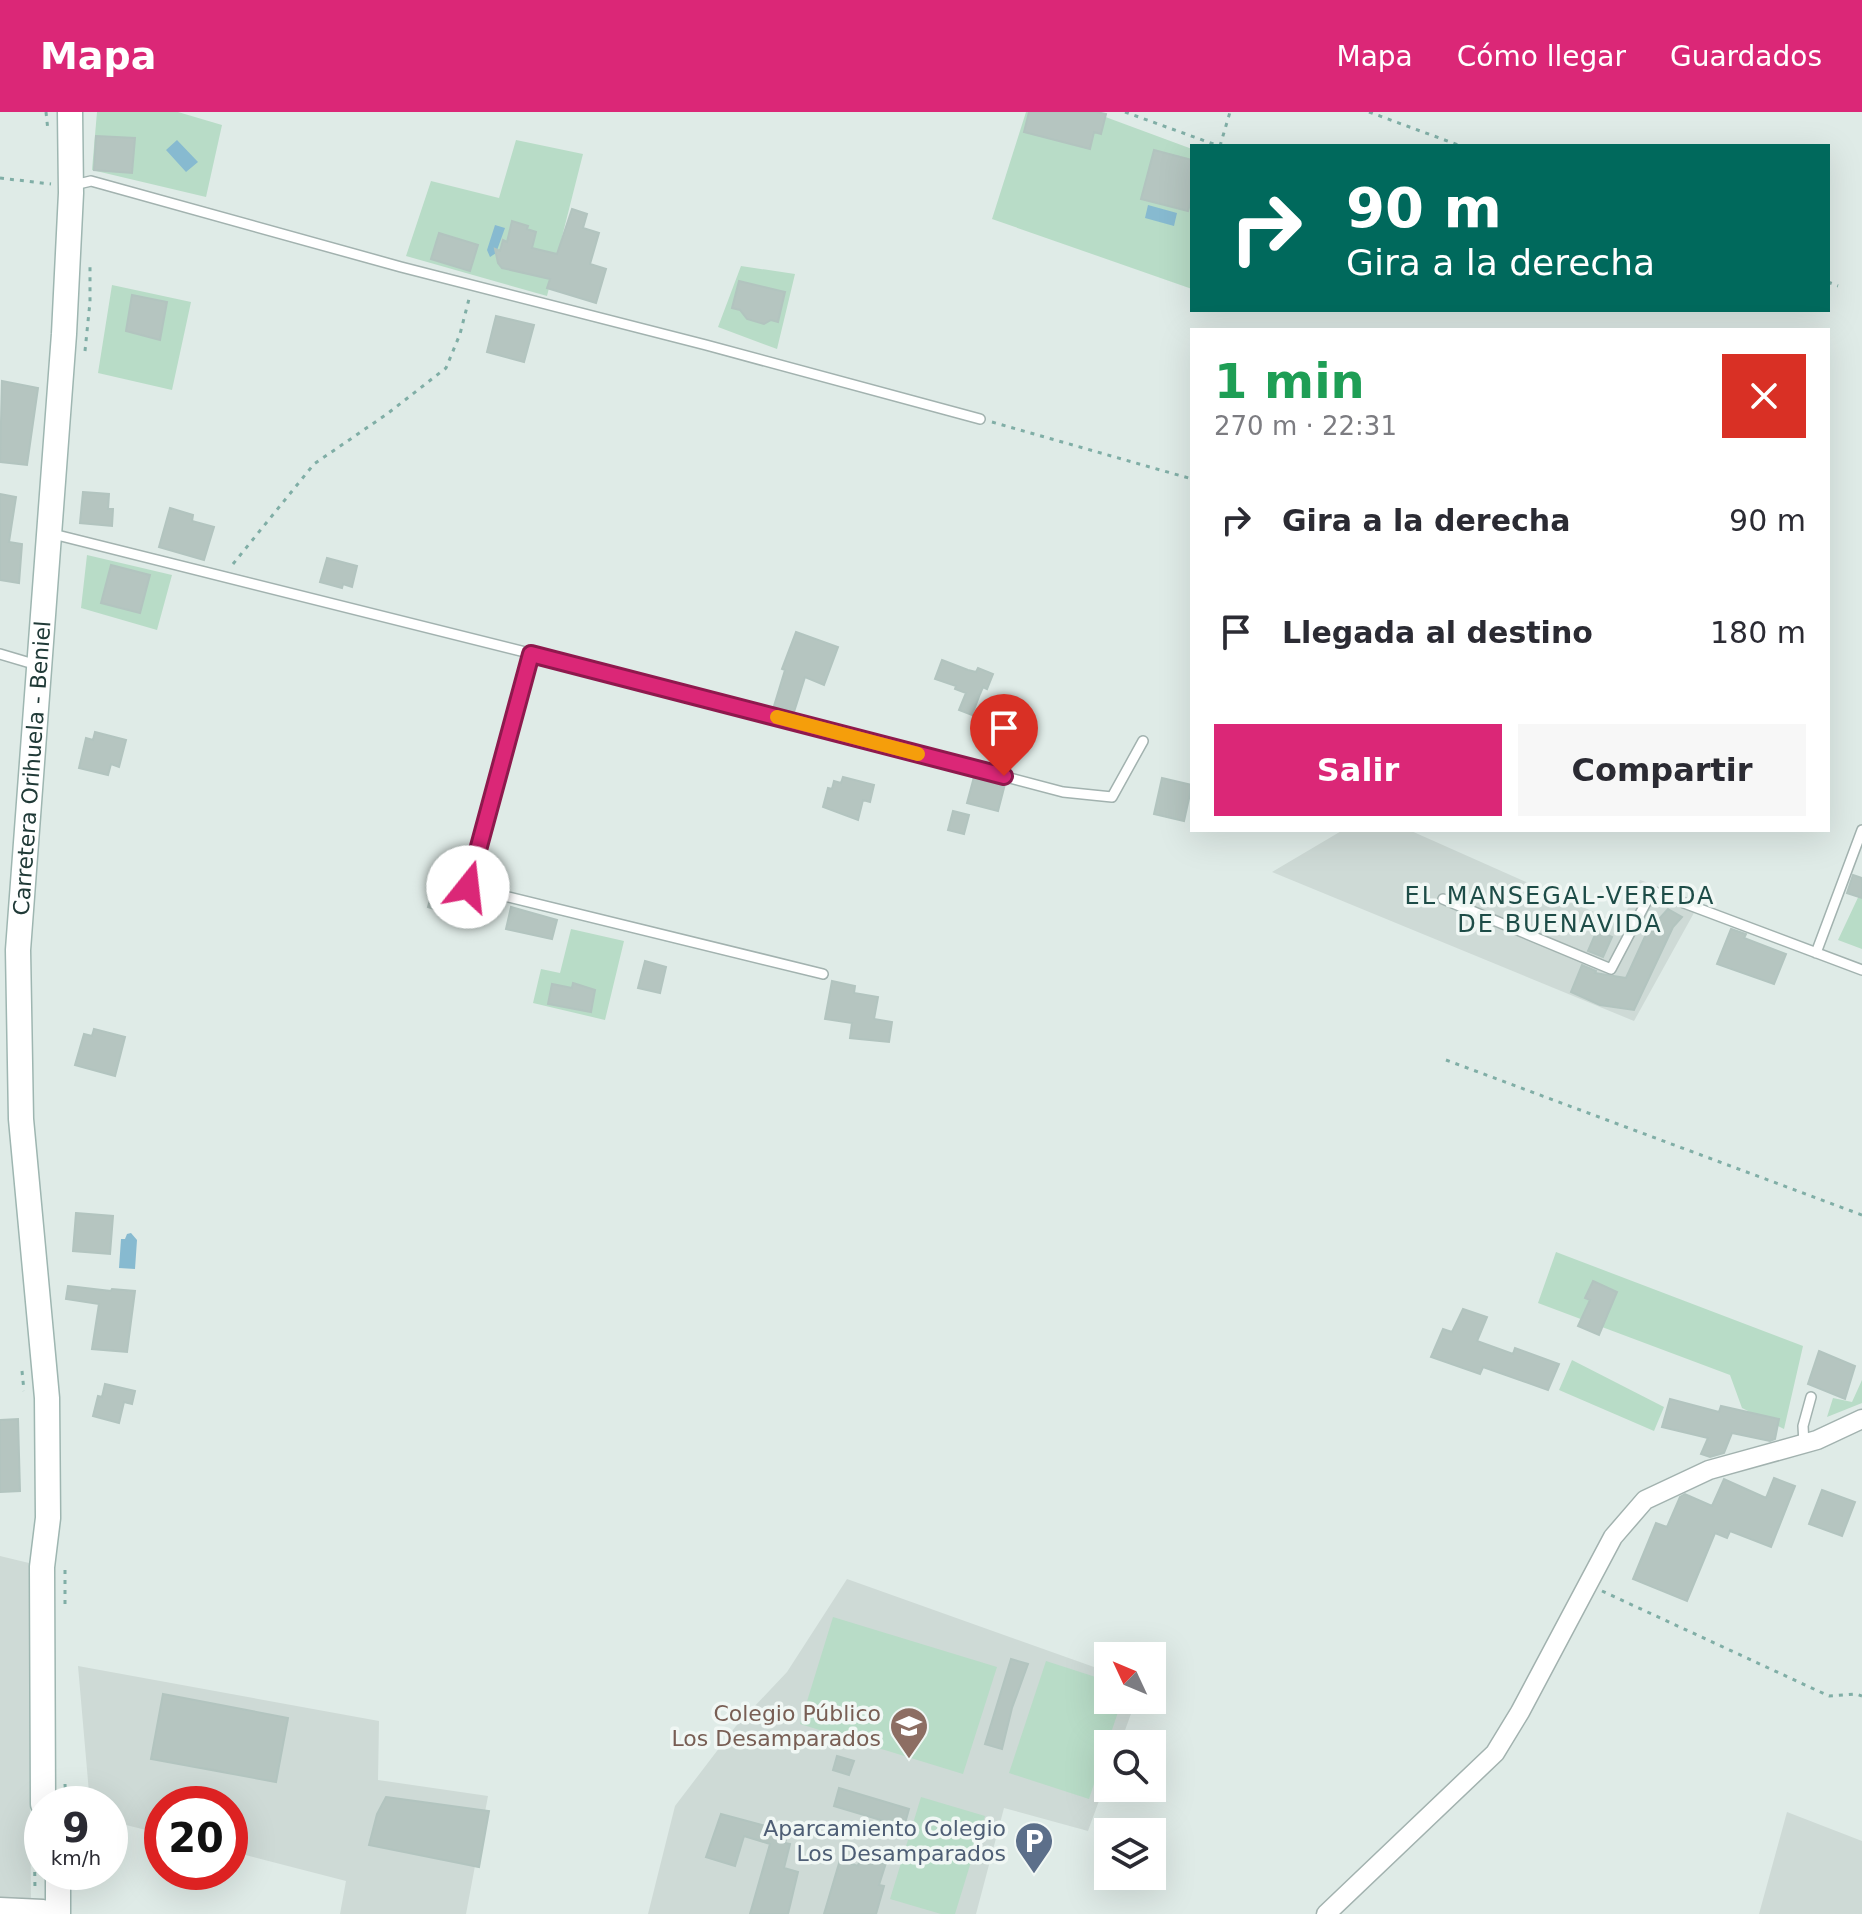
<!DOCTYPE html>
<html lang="es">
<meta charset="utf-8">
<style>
:root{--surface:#fff;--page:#f7f7f7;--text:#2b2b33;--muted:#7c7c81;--accent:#db2777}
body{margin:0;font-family:"DejaVu Sans",sans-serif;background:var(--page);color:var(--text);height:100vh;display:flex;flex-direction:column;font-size:30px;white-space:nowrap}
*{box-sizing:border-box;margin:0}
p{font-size:26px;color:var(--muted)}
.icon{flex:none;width:44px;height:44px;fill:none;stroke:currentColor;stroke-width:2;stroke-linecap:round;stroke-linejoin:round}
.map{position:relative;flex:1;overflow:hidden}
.panel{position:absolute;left:1190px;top:216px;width:640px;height:504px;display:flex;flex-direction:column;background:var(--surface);border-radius:0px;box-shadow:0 8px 32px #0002}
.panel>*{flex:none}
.hud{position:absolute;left:1190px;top:32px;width:640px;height:168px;border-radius:0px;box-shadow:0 8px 32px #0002;background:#00695c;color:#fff;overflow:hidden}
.needle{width:52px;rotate:314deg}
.buttons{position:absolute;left:1094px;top:1530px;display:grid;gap:16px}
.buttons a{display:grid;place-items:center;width:72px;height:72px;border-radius:0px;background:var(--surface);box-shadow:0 8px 32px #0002;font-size:40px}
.speed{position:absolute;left:24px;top:1674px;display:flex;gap:16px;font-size:40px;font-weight:700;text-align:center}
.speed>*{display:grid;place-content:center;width:104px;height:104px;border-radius:50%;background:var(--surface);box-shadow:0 8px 32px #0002;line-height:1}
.speed small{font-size:20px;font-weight:400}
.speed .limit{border:12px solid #d22;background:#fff;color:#111}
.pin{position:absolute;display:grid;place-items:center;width:68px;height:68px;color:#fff;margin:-82px -34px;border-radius:50% 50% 50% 0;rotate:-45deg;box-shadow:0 0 8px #0007}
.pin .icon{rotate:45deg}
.me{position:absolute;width:88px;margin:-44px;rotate:16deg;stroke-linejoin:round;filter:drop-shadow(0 0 6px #0008)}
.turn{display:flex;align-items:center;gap:28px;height:168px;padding:0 24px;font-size:36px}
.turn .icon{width:104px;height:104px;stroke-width:2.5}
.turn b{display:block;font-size:56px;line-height:68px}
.round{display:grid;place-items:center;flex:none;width:84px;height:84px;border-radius:0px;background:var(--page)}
.summary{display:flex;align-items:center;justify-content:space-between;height:136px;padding:0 24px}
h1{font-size:48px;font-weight:600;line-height:60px;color:#1e9e55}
.cta{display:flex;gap:16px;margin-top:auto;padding:16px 24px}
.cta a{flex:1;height:92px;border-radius:0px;background:var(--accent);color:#fff;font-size:32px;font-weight:600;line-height:92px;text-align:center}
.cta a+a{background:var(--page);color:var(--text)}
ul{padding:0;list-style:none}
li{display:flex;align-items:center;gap:24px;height:112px;padding:0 24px}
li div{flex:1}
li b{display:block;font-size:30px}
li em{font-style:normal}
header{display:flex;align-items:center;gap:48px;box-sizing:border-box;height:112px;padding:0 40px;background:var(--accent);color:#fff}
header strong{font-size:38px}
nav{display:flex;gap:44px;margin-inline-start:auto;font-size:28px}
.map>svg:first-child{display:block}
.built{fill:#cedad6}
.green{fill:#b8dcc7}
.water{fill:#87bad0}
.building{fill:#b5c5c0;stroke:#b2c4bf;stroke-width:2}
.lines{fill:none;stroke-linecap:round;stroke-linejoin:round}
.service-casing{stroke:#a2b2af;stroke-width:12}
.minor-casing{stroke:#a2b2af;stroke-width:21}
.secondary-casing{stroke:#9eb6b1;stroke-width:27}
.path{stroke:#80aea6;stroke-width:3;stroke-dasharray:4 6;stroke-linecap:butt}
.service{stroke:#fff;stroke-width:9}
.minor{stroke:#fff;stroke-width:18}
.secondary{stroke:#fff;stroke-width:24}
.route-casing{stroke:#8e194d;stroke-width:20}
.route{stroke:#db2777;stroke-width:14}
.slow{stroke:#f59e0b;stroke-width:14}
.labels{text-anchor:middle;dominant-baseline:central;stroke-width:7;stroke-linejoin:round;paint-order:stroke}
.street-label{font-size:22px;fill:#203a37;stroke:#f0f7f4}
.education-label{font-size:22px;fill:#785e54;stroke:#f0f7f4;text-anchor:end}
.service-label{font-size:22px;fill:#4e5e75;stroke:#f0f7f4;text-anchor:end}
.neighbourhood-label{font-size:24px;letter-spacing:2px;fill:#1d4c47;stroke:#f0f7f4}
</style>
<header>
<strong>Mapa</strong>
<nav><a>Mapa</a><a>Cómo llegar</a><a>Guardados</a></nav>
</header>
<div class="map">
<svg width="1862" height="1802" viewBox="0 0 1862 1802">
<rect width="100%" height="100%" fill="#dfebe7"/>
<path class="built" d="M1343,718H1409L1621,812L1640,768L1700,790L1634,909L1272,760Z
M0,1444L29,1451L31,1802H0Z
M847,1467L1108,1560V1588H1136L1120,1632H1108V1664L1088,1719L1004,1696L976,1802H648L675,1694L736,1614L787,1560Z
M78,1554L379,1609L378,1668L488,1684L466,1802H340L346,1769L230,1739V1692H162V1722L110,1709V1692H90Z
M1787,1700L1862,1729V1802H1759Z"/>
<path class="green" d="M97,0H178L222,13L206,85L92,58Z
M1026,0H1092L1192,37V177L992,107Z
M516,28L583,42L547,184L406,144L431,69L499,86Z
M741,154L795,162L777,237L718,215Z
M112,173L191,190L172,278L98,261Z
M87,443L172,463L157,518L81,496Z
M1862,777V837L1838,828Z
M571,817L624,829L605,908L533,891L541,857L560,861Z
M1556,1140L1803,1234L1784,1317L1742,1296L1730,1263L1538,1191Z
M1572,1248L1664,1295L1654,1319L1559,1278Z
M1862,1268V1291L1827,1305L1833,1286L1852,1290Z
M833,1505L997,1555L963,1662L800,1612Z
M1046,1549L1108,1569V1588H1122L1089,1687L1009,1661Z
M921,1685L985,1704L955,1802H941L890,1787Z"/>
<path class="water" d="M177,28L198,50L186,60L166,38Z
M1148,93L1177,101L1174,114L1145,106Z
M495,113L505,116L496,141L490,145L487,138Z
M131,1121L137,1128L135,1157L119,1156L121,1127H125L127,1122Z"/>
<path class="building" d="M1029,0H1096L1106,2L1101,22L1094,20L1090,37L1024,20Z
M96,24L135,26L132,61L94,58Z
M1154,38L1192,48V85L1188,99L1141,87Z
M572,97L587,102L583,116L599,121L590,152L606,157L596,191L547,176L550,167L502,156L498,151L495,137L500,139L503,128L507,130L512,109L528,114L527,117L536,120L532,136L557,142Z
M439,121L478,133L470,159L431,147Z
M739,169L785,180L778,210L771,208L764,212L747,207L740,198L732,196Z
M132,183L167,190L160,228L126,219Z
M496,204L534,213L524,250L487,240Z
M2,269L38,276L27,353L0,350Z
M83,380L109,382L108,397H113L112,414L80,411Z
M0,382L16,385L9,430L22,432L19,471L0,468Z
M170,396L193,403L192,409L214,415L204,448L159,435Z
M327,446L357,454L352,475L343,472L342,476L320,470Z
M111,453L150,463L140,501L101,491Z
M796,520L838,535L824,573L805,565L794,600L774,594L785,558L782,557Z
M942,548L968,558L976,560L978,556L993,562L987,577L983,575L980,582L972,603L959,598L966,581L955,577L956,574L935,567Z
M95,620L126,628L119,655L111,652L108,663L79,656L86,626L93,628Z
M843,665L874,673L870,690L863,688L858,708L823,695L828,676L832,677L834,669L841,671Z
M974,665L1005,672L998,699L967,691Z
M1162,666L1192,673L1184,709L1154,702Z
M953,699L969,703L964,722L948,718Z
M1853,763L1862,766V786L1847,781Z
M434,772L457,779L450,802L428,795Z
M511,795L557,808L552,827L506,817Z
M1668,797L1682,805L1673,815L1634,898L1600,893L1571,880L1582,853L1596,859L1595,861L1626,866L1647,820Z
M1731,817L1746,822L1744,826L1786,842L1774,872L1717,852Z
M1597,818L1612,825L1603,845L1588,839Z
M645,849L666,855L660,881L638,876Z
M832,869L855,874L854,881L878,885L874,907L892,910L889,930L850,926L852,911L825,907Z
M573,871L595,878L591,900L548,892L552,872L572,876Z
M94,917L125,925L115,964L75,953L84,922L92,924Z
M76,1101L113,1104L110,1142L73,1139Z
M1593,1169L1617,1180L1599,1223L1578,1214L1590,1188L1585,1186Z
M68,1174L111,1179L112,1177L135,1179L127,1240L92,1237L99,1192L66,1187Z
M1463,1197L1487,1205L1477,1229L1513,1242L1515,1236L1559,1252L1548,1278L1483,1255L1480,1262L1431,1245L1443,1217L1452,1220Z
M1819,1239L1855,1254L1845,1287L1808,1272Z
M105,1272L135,1279L132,1292L124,1290L119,1311L93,1304L98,1284L102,1285Z
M1670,1287L1719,1300L1721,1294L1779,1307L1775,1327L1770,1329L1732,1321L1724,1341L1710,1345L1701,1342L1708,1326L1662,1315Z
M18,1307L20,1379L0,1380V1308Z
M1774,1366L1795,1374L1771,1435L1730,1419L1727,1426L1715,1421L1687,1489L1633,1467L1656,1411L1667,1415L1680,1385L1685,1382L1712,1394L1724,1367L1766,1386Z
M1822,1378L1855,1390L1842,1424L1809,1412Z
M1011,1547L1028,1552L1012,1596L1002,1637L985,1632Z
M163,1582L288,1606L276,1670L151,1647Z
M837,1644L854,1649L849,1663L833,1658Z
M839,1676L909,1697L904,1715L834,1694Z
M386,1685L489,1699L479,1755L369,1733L377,1702Z
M721,1702L788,1720L785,1731L790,1732L784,1756L798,1760L788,1802H750L770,1732L744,1724L735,1754L706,1745Z
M861,1744L886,1751L879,1773L884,1774L876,1802H824L840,1748L858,1754Z"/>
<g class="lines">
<g class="service-casing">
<path id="service" d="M74,73L91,69L401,155L706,233L980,307
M49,421L645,570L1063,680L1112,685L1143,629
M0,542L37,553
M531,542L468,775L823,862
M1443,787L1611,857L1652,779L1862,858
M1816,841L1862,718
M1804,1332L1803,1314L1811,1285"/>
</g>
<g class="minor-casing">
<path id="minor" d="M0,1795L43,1797
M1326,1802L1495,1641L1520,1600L1613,1425L1645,1388L1709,1358L1817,1328L1862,1307"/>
</g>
<g class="secondary-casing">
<g id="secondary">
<path id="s1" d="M43,1692L42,1455L48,1406L47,1286L21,1007L18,838L64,222L71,81L70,0"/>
<path d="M58,1760V1802"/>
</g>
</g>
<path class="path" d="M46,0L48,19
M1125,0L1219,34
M1369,0L1461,34
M1220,34L1230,0
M0,66L51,72
M1828,170L1838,174
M85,239L90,190V151
M992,310L1192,367
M233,452L314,352L387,302L446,256L460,222L469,187
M1446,948L1862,1103
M22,1259L24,1279
M1602,1479L1829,1584L1856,1582L1862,1584
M65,1492V1452
M65,1672L66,1692
M34,1710L35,1778"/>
<use href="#service" class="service"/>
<use href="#minor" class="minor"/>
<use href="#secondary" class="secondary"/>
</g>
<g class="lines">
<g class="route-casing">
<path id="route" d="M468,775L531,542L1004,664"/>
</g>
<use href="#route" class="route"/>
<path class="slow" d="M777,605L918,642"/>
</g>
<defs>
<g id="school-pin" transform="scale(2)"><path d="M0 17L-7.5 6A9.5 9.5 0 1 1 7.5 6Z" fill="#8d6e63" stroke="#f0f7f4"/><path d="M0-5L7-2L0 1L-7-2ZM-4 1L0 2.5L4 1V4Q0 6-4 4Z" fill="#fff"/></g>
<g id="parking-pin" transform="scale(2)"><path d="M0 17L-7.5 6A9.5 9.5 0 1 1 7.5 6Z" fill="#5c6f8a" stroke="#f0f7f4"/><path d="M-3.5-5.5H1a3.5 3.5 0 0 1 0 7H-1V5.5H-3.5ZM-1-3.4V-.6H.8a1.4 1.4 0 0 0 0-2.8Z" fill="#fff"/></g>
</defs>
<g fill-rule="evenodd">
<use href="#school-pin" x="909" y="1614"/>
<use href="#parking-pin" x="1034" y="1729"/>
</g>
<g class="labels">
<g class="street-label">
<text stroke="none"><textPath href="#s1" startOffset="1038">Carretera Orihuela - Beniel</textPath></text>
</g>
<g class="education-label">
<text x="881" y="1601">Colegio Público<tspan x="881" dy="25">Los Desamparados</tspan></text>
</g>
<g class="service-label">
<text x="1006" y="1716">Aparcamiento Colegio<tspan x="1006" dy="25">Los Desamparados</tspan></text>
</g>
<g class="neighbourhood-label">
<text x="1560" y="784">EL MANSEGAL-VEREDA<tspan x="1560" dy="28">DE BUENAVIDA</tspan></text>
</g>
</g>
</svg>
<div class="buttons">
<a><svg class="needle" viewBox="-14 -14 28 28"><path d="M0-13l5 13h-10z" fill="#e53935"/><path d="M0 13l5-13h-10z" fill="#7c7c81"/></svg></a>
<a><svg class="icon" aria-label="search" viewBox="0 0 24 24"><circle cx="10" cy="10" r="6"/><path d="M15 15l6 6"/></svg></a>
<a><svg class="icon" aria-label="layers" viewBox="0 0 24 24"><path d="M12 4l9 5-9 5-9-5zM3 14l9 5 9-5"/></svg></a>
</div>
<div class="speed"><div>9<small>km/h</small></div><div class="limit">20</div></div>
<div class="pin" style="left:1004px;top:664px;background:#d93025"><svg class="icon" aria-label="arrive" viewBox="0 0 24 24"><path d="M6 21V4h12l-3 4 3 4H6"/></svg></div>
<svg class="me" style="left:468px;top:775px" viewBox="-20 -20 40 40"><circle r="19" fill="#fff"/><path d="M0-13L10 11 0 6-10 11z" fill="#db2777"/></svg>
<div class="hud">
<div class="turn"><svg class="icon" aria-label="right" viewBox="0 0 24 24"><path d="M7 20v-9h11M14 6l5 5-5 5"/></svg><div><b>90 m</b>Gira a la derecha</div></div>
</div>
<section class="panel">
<div class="summary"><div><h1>1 min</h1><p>270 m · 22:31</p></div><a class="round" style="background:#d93025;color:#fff"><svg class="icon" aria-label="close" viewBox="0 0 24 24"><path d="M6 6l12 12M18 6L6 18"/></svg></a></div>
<ul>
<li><svg class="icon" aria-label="right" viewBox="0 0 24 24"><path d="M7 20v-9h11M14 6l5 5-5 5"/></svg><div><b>Gira a la derecha</b></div><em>90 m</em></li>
<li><svg class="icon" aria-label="arrive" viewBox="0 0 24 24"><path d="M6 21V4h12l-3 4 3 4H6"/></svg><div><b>Llegada al destino</b></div><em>180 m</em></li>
</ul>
<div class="cta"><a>Salir</a><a>Compartir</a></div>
</section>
</div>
